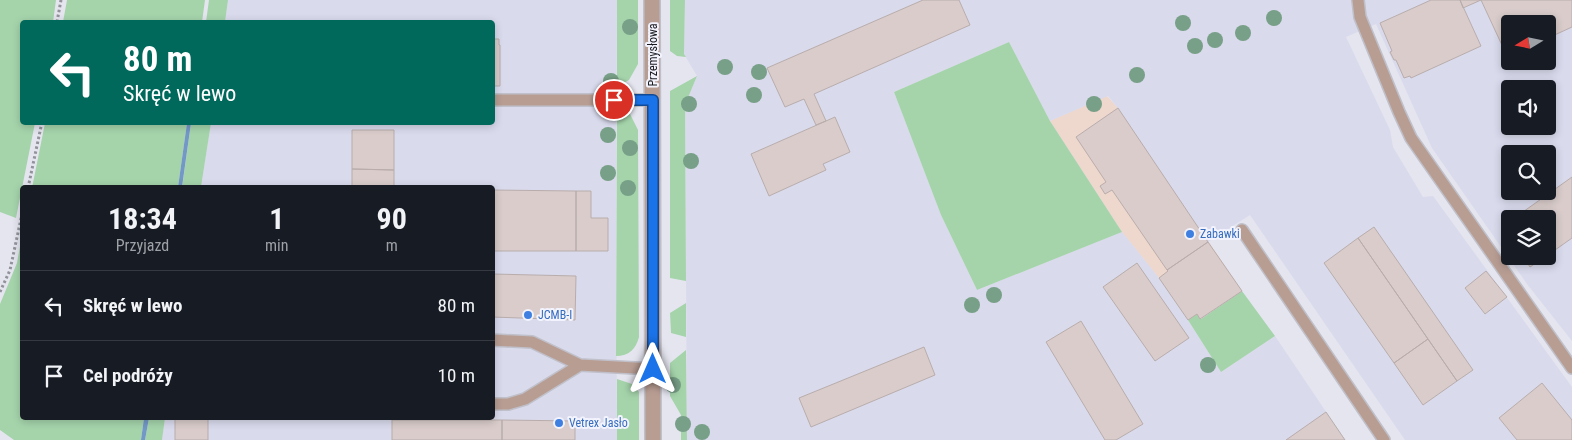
<!DOCTYPE html>
<html lang="pl">
<meta charset="utf-8">
<style>
:root{--surface:#171b24;--page:#242831;--text:#f1f3f6;--muted:#9ea1a6;--line:#363941}
body{margin:0;font-family:"Roboto Condensed",sans-serif;background:var(--page);color:var(--text);height:100vh;display:flex;flex-direction:column;font-size:19px;white-space:nowrap}
*{box-sizing:border-box;margin:0}
p{font-size:16px;color:var(--muted)}
.icon{flex:none;width:28px;height:28px;fill:none;stroke:currentColor;stroke-width:2;stroke-linecap:round;stroke-linejoin:round}
.map{position:relative;flex:1;overflow:hidden}
.sheet{position:absolute;left:20px;top:185px;width:475px;height:235px;display:flex;flex-direction:column;background:var(--surface);border-radius:5px;box-shadow:0 2px 8px #0003}
.sheet>*{flex:none}
.top-card{position:absolute;left:20px;top:20px;width:475px;height:105px;border-radius:5px;box-shadow:0 2px 8px #0003;background:#00695c;color:#fff;overflow:hidden}
.needle{width:32px;rotate:260deg}
.buttons{position:absolute;left:1501px;top:15px;display:grid;gap:10px}
.buttons a{display:grid;place-items:center;width:55px;height:55px;border-radius:5px;background:var(--surface);box-shadow:0 2px 8px #0003;font-size:25px}
.pin{position:absolute;display:grid;place-items:center;width:42px;height:42px;color:#fff;margin:-21px;border:2px solid #fff;border-radius:50%;box-shadow:0 1px 5px #0007}
.me{position:absolute;width:55px;margin:-28px;rotate:0deg;stroke-linejoin:round;filter:drop-shadow(0 0 4px #0008)}
.turn{display:flex;align-items:center;gap:18px;height:105px;padding:0 20px;font-size:22px}
.turn .icon{width:65px;height:65px;stroke-width:2.5}
.turn b{display:block;font-size:35px;line-height:42px}
.eta{display:flex;justify-content:space-evenly;align-items:center;height:85px;text-align:center}
.eta b{font-size:30px;font-weight:700;line-height:35px}
ul{padding:0;list-style:none}
li{display:flex;align-items:center;gap:15px;height:70px;padding:0 20px;border-top:1px solid var(--line)}
li div{flex:1}
li b{display:block;font-size:19px}
li em{font-style:normal}
.map>svg:first-child{display:block}
.commercial{fill:#eed7cc}
.built{fill:#d9daec;fill-rule:evenodd}
.green{fill:#a5d4ab}
.water{fill:#7298c5}
.building{fill:#d9cccb;stroke:#b9adac}
.lines{fill:none;stroke-linecap:round;stroke-linejoin:round}
.service-casing{stroke:#c0c0ca;stroke-width:14}
.minor-casing{stroke:#c0c0ca;stroke-width:18}
.path{stroke:#92929a;stroke-width:3;stroke-dasharray:2.5 2.5;stroke-linecap:butt}
.service{stroke:#b89d93;stroke-width:11}
.minor{stroke:#b89d93;stroke-width:15}
.tree{fill:#789f87}
.route-casing{stroke:#114b97;stroke-width:12}
.route{stroke:#1a73e8;stroke-width:9}
.shop-dot{fill:#3f7fe0;stroke:#f2f3fd;stroke-width:2}
.labels{text-anchor:middle;dominant-baseline:central;stroke-width:4;stroke-linejoin:round;paint-order:stroke}
.street-label{font-size:12px;fill:#19191d;stroke:#f2f3fd}
.shop-label{font-size:12px;fill:#366cbe;stroke:#f2f3fd;text-anchor:start}
</style>
<div class="map">
<svg width="1572" height="440" viewBox="0 0 1572 440">
<rect width="100%" height="100%" fill="#e5e5f0"/>
<path class="commercial" d="M1107,96L1118,108L1242,291L1200,319L1197,315L1188,320L1159,278L1122,232L1050,121Z"/>
<path class="built" d="M228,0H617L616,258L617,440H162L165,418H492V188L201,187L211,123L492,122V22H225Z
M685,0H1572V341L1527,284L1432,148L1376,24L1346,37L1390,130L1393,147L1423,197L1433,196L1572,387V440H1405L1250,215L1208,242L1118,108L1108,96L1050,121L1009,42L894,92L941,215L977,290L1122,232L1159,278L1188,320L1221,372L1275,336L1345,440H687L685,105L697,76L684,54ZM1510,24H1548V61H1510ZM1510,89H1548V126H1510ZM1510,154H1548V191H1510ZM1510,219H1548V256H1510Z"/>
<path class="green" d="M0,0H56L53,22H22V122L35,123L16,218L0,212Z
M67,0H205L202,22H63Z
M209,0H228L225,22H206Z
M617,0H638V64L629,80L617,87Z
M670,0H685L684,54L686,57L677,56L670,51Z
M1009,42L1050,121L1122,232L977,290L941,215L894,92Z
M697,76L685,105L686,281L670,278V91Z
M617,114H630L638,130L639,337C636,349 629,356 616,356Z
M45,123H187L178,187L32,188Z
M191,123H211L201,187L182,188Z
M22,235V418H144L141,440H14L0,430V304L17,263Z
M1242,291L1275,336L1221,372L1188,320L1197,314L1201,319Z
M686,303V337L671,333L670,313Z
M686,350L687,440H681V415L670,396V363Z
M617,379L632,384L639,392V440H617Z
M149,418H165L162,440H145Z"/>
<path class="water" d="M187,123H191L182,187H178Z
M144,418H149L145,440H141Z"/>
<path class="building" d="M923,0H959L970,25L814,94L826,121L816,125L804,99L785,107L767,68Z
M1431,0H1460L1481,46L1411,78L1410,76L1404,78L1396,60H1394L1390,52L1392,51L1380,23Z
M1460,0H1572V27L1548,38V24H1510V55L1507,56L1481,0L1463,8Z
M492,39H499V45H500V86H492Z
M1118,108L1208,242L1167,270L1112,190L1105,194L1100,186L1106,182L1076,137Z
M835,117L850,152L823,164L826,170L769,196L751,154Z
M352,130H394V170L352,169Z
M352,169L394,170V188H352Z
M1572,177V238L1548,255V219H1513Z
M492,190L576,191V251H492Z
M576,191H591V218H608V251H576Z
M1510,221V237L1502,226Z
M1374,227L1473,370L1457,381L1358,238Z
M1358,238L1428,339L1394,363L1324,263Z
M1208,242L1242,291L1200,319L1197,314L1188,320L1159,278L1168,271L1167,270Z
M1523,256H1546L1530,267Z
M1137,263L1189,338L1155,361L1103,287Z
M1486,271L1507,297L1485,314L1465,288Z
M492,274L576,276L575,320L492,317Z
M1081,321L1143,424L1116,440H1105L1046,342Z
M1428,339L1457,381L1423,405L1394,363Z
M924,347L935,375L811,427L799,398Z
M1542,383L1572,420V440H1517L1499,418Z
M1326,412L1345,440H1286Z
M175,418H208V440H175Z
M392,420H502V440H392Z
M502,420L575,421V440H502Z"/>
<g class="lines">
<g class="service-casing">
<path id="service" d="M1358,0L1360,17L1399,112L1411,138L1572,368
M492,100H653
M1242,230L1384,440
M492,340L532,342L580,365
M492,404H508L525,399L580,365L653,369"/>
</g>
<g class="minor-casing">
<path id="minor" d="M652,0L653,440"/>
</g>
<path class="path" d="M57,22L61,0
M28,188L42,122
M0,292L10,270L22,214"/>
<use href="#service" class="service"/>
<use href="#minor" class="minor"/>
</g>
<g class="tree">
<circle cx="1274" cy="18" r="8"/>
<circle cx="1183" cy="23" r="8"/>
<circle cx="630" cy="27" r="8"/>
<circle cx="1243" cy="33" r="8"/>
<circle cx="1215" cy="40" r="8"/>
<circle cx="1195" cy="46" r="8"/>
<circle cx="725" cy="67" r="8"/>
<circle cx="759" cy="72" r="8"/>
<circle cx="1137" cy="75" r="8"/>
<circle cx="611" cy="81" r="8"/>
<circle cx="754" cy="95" r="8"/>
<circle cx="689" cy="104" r="8"/>
<circle cx="1094" cy="104" r="8"/>
<circle cx="608" cy="135" r="8"/>
<circle cx="630" cy="148" r="8"/>
<circle cx="691" cy="161" r="8"/>
<circle cx="608" cy="173" r="8"/>
<circle cx="628" cy="188" r="8"/>
<circle cx="994" cy="295" r="8"/>
<circle cx="972" cy="305" r="8"/>
<circle cx="1208" cy="365" r="8"/>
<circle cx="673" cy="385" r="8"/>
<circle cx="683" cy="424" r="8"/>
<circle cx="702" cy="432" r="8"/>
</g>
<g class="lines">
<g class="route-casing">
<path id="route" d="M614,100H653V369"/>
</g>
<use href="#route" class="route"/>
</g>
<g class="shop-dot">
<circle cx="1190" cy="234" r="5"/>
<circle cx="528" cy="315" r="5"/>
<circle cx="559" cy="423" r="5"/>
</g>
<g class="labels">
<g class="street-label">
<text transform="translate(653 55) rotate(-90)">Przemysłowa</text>
</g>
<g class="shop-label">
<text x="1200" y="234">Zabawki</text>
<text x="538" y="315">JCMB-I</text>
<text x="569" y="423">Vetrex Jasło</text>
</g>
</g>
</svg>
<div class="buttons">
<a><svg class="needle" viewBox="-14 -14 28 28"><path d="M0-13l5 13h-10z" fill="#e53935"/><path d="M0 13l5-13h-10z" fill="#9ea1a6"/></svg></a>
<a><svg class="icon" aria-label="sound" viewBox="0 0 24 24"><path d="M4 9h4l5-4v14l-5-4H4zM17 9q2 3 0 6"/></svg></a>
<a><svg class="icon" aria-label="search" viewBox="0 0 24 24"><circle cx="10" cy="10" r="6"/><path d="M15 15l6 6"/></svg></a>
<a><svg class="icon" aria-label="layers" viewBox="0 0 24 24"><path d="M12 4l9 5-9 5-9-5zM3 14l9 5 9-5"/></svg></a>
</div>
<div class="pin" style="left:614px;top:100px;background:#d93025"><svg class="icon" aria-label="arrive" viewBox="0 0 24 24"><path d="M6 21V4h12l-3 4 3 4H6"/></svg></div>
<svg class="me" style="left:653px;top:369px" viewBox="-20 -20 40 40"><path d="M0-17L14 15 0 8-14 15z" fill="#1a73e8" stroke="#fff" stroke-width="4"/></svg>
<div class="top-card">
<div class="turn"><svg class="icon" aria-label="left" viewBox="0 0 24 24"><path d="M17 20v-9H6M10 6l-5 5 5 5"/></svg><div><b>80 m</b>Skręć w lewo</div></div>
</div>
<section class="sheet">
<div class="eta">
<div><b>18:34</b><p>Przyjazd</p></div>
<div><b>1</b><p>min</p></div>
<div><b>90</b><p>m</p></div>
</div>
<ul>
<li><svg class="icon" aria-label="left" viewBox="0 0 24 24"><path d="M17 20v-9H6M10 6l-5 5 5 5"/></svg><div><b>Skręć w lewo</b></div><em>80 m</em></li>
<li><svg class="icon" aria-label="arrive" viewBox="0 0 24 24"><path d="M6 21V4h12l-3 4 3 4H6"/></svg><div><b>Cel podróży</b></div><em>10 m</em></li>
</ul>
</section>
</div>
